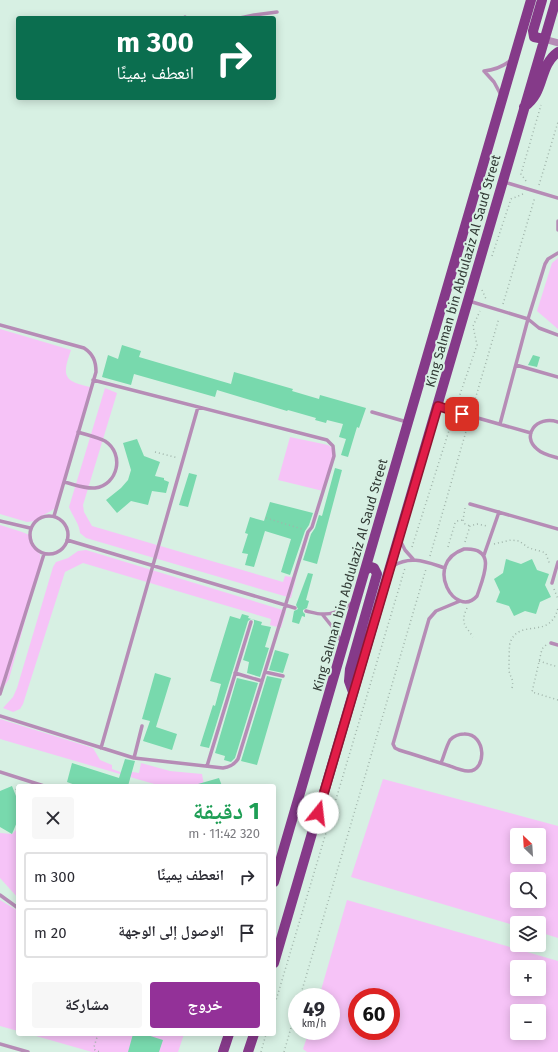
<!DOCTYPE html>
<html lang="ar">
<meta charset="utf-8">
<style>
:root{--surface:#fff;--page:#f7f7f7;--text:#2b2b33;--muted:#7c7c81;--line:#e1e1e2;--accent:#933198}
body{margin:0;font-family:"Fira Sans","Noto Naskh Arabic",sans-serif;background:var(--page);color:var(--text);direction:rtl;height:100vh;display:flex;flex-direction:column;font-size:15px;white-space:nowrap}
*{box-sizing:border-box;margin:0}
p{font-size:13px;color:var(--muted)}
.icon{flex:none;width:22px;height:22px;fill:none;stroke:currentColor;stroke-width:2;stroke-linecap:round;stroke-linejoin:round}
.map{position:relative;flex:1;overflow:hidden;direction:ltr}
.details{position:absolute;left:16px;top:784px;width:260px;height:252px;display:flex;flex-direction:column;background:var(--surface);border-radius:4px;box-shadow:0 2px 10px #0003;direction:rtl}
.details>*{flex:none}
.hud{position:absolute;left:16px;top:16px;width:260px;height:84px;border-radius:4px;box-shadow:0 2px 10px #0003;direction:rtl;background:#0b6e4f;color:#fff;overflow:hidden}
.needle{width:26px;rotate:335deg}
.buttons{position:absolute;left:510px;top:828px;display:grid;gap:8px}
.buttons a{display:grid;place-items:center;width:36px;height:36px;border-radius:4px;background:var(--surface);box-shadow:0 2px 10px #0003;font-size:20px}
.speed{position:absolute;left:288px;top:988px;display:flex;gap:8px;font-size:20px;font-weight:700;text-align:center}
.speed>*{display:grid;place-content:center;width:52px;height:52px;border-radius:50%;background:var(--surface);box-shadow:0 2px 10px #0003;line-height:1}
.speed small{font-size:10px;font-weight:400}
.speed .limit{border:6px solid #d22;background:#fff;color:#111}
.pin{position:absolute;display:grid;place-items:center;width:34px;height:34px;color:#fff;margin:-17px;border-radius:8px;box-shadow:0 2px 6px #0006}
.me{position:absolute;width:44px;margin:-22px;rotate:16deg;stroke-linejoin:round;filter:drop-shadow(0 0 3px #0008)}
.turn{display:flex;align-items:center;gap:14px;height:84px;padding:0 16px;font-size:18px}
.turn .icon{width:52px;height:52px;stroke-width:2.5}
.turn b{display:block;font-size:28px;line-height:34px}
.round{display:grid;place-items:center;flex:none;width:42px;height:42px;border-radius:4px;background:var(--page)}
.summary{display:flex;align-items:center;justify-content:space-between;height:68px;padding:0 16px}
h1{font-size:24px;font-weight:700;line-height:30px;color:#1e9e55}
.primary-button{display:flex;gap:8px;margin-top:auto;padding:8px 16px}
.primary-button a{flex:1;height:46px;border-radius:4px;background:var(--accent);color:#fff;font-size:16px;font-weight:700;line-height:46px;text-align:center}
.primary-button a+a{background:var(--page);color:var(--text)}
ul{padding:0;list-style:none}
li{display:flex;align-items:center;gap:12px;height:50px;margin:0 8px 6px;padding:0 8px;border:2px solid var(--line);border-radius:4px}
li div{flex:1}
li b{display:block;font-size:15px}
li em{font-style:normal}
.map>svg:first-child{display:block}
.green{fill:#f6c3f7;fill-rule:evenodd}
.building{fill:#78d9ad}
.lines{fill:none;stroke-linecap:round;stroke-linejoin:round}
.path{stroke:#a1b5ab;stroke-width:1.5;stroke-dasharray:1 3;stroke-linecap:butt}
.lane{stroke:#b68cb6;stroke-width:3.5}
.street{stroke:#b68cb6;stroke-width:7}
.primary{stroke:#853a89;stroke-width:10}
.route-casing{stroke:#92132f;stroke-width:10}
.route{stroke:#e11d48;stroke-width:7}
.labels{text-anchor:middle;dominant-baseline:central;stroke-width:4;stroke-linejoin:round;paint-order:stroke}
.street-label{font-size:13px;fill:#323b36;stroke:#d7f0e3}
</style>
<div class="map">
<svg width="558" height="1052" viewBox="0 0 558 1052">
<rect width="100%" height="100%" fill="#d7f0e3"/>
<path class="green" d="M558,258V329L537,311L552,263Z
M0,329L71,350C62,376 63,381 90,387L57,506C51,513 42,514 35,521L27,522L0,514Z
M105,388L117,393L83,505L84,512L92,526L283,582L285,576L296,578L291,598L86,538L80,533C79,523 73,517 69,507Z
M290,437L328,445L332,448L335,457L323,491L278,480Z
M0,525L22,532L32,536C31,544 34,549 40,554L41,563L9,679L0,693Z
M86,550L286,611L281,628L270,625L271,619L83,563L65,572L23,704L20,709L13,712L3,708L13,697L17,688L53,567L56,562L68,558L78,551Z
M0,719L93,748L100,760L112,765V769L126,774L127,771L139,773L141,763L170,771L202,774L204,786H161L0,739Z
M383,779L558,826V938L539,932V923H517V926L351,877ZM517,835H539V857H517ZM517,879H539V901H517Z
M18,828V898L0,878V833L12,834Z
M0,900L18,911V1031L0,1026Z
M347,900L558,961V1052H307L303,1049L309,1031H331V997H319ZM517,967H539V989H517ZM357,997H391V1031H357ZM517,1011H539V1033H517Z
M29,1034L182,1035L184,1034L178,1052H92Z"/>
<path class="building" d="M122,345L141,351L139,357L231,384L234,372L293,389L292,391L319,399L320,395L366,408L359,428L357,427L348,457L341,455L346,439L339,437L343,424L327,420L326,423L315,420L316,418L288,410L287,411L217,390L215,397L134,374L131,385L102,377L108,355L118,359Z
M533,355L540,357L537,367L528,365Z
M137,439L144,456L160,462L155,476L164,478V480L169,482L166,493L152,491L148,505L131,501L117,513L106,500L121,488L128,480L131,470L123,443Z
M335,468L342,470L317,564L303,560L311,534L315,528L319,515L322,516Z
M189,473L197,475L188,507L179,505Z
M270,502L313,513L309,525L305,531L290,575L281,572L291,539L265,531L254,567L245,565L248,554L242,553L248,534L245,533L250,517L264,521Z
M506,559L521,564L532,559L537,570L549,574L545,585L551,597L540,602L536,614L525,611L514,616L509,606L496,602L500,592L494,579L503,573Z
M308,573L313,574L306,600L309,601L307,608L303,610V612L305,614V617L302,616L299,624L292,622L294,611L298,609L296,605Z
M242,614L249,616L248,618L262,622L261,625L271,627L265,647L269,648L260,677L247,673L249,662L243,660L254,623V620L251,619L248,621L209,748L200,746L213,705L215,706L221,684L210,681L230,616L240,619Z
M275,650L289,654L283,673L269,670Z
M155,673L171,678L156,727L177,734L172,750L143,741L150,721L142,719Z
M267,676L282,679L257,765L241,761Z
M237,678L258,683L235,758L231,762L224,760L225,756L215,753Z
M125,759L135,761L128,786H78L67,782L72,763L119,778Z
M219,778L222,786H198V784Z
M12,786L16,796H18V821L17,822L12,834L0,827V791Z
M133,1034H144L163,1040L159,1052H128Z"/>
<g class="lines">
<path class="path" d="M526,181L521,174L541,105
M539,185L558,122
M492,256L511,199L523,194
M482,290L486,299
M503,304L535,197
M456,406L477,345L473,326L480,311
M472,410L499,318
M155,452L178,458
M465,508L463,520L465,524L470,526
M266,518L302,529
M465,542L470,526L477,524L487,526
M494,544L511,540L519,541L529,548L543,552L546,554L550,565
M412,547L453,418
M448,547L455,523L457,521L463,520
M430,556L469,421
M554,589L558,599
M467,608C460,623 465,625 473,637
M546,645L542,649L532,692L558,700
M539,661L558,667
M512,688C514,679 511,679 509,671C509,668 509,645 510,643C519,617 550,641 558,608
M16,790L18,784
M300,997L426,569
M274,1007L405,568
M98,1034L94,1047L95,1050L100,1052
M261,1052L266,1034
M284,1052L297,1007"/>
<path class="lane" d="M185,17L186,18
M240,18L254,15L277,12
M484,71C495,70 502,67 510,61
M484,71L494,82L501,95
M504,182L558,198
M558,221V230
M469,301L528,319L539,328L558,335
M0,325L84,348C93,354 96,361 96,372L54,516
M516,365L558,377
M439,407L531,433
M372,412L407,422
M558,422C536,415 521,436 537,449C542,454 551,456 558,458
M500,424L528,319L545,264L548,259L558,253
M64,482C73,484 85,489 95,488C118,485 125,454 105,441C97,437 87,435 78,432
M470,504L558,529
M30 535a19 19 0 1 1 38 0a19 19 0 1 1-38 0Z
M0,521L30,528
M67,540L295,608
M400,540L405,550L413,559
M464,549C498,547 483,578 477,596C456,620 422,564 464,549Z
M484,555L499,512
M393,566C411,555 426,562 445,568
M552,583L558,562
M306,611C311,612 317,614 322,614C333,615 344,609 352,603
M322,614L334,629L341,641
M551,643L558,645
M265,672L283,676
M235,673L262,681
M0,694L44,554
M0,716L134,758L223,768C230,767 234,765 238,759L308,532L312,527L334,456L333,446L327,440L93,380
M101,748L198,407
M134,758L142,726
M441,763C444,756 446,747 450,740C454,736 459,734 464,734C487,733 487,772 468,771C462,771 455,768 450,766C433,761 416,755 399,750L395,748L393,744L429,619L436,611L460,601
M207,766L251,622
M0,772L44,786
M0,895L18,908
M0,1044L28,1052"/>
<path class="street" d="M544,39L558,43"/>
<path class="primary" d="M542,0L533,31L534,37L544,39
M524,107C546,92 538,66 558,52
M353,692L349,681L350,669L377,574L374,568L371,567L365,570
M274,882L531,0
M274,963L556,0
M223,1052L229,1034
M248,1052L254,1034"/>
</g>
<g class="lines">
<g class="route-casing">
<path id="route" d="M318,813L438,406L462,414"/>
</g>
<use href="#route" class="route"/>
</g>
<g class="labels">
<g class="street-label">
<text transform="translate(463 271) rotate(-74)">King Salman bin Abdulaziz Al Saud Street</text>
<text transform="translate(350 575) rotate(-74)">King Salman bin Abdulaziz Al Saud Street</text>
</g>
</g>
</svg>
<div class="buttons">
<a><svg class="needle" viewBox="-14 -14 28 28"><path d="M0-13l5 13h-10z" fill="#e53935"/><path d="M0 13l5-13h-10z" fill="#7c7c81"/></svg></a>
<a><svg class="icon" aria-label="search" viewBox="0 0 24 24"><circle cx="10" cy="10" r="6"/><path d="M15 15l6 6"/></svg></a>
<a><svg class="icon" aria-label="layers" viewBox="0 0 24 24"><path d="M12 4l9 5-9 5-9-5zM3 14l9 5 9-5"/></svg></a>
<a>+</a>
<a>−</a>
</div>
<div class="speed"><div>49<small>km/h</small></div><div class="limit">60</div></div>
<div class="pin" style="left:462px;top:414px;background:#d93025"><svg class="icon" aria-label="arrive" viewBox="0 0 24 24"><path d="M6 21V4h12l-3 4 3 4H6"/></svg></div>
<svg class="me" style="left:318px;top:813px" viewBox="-20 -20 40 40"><circle r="19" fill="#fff"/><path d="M0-13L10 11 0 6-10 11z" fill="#e11d48"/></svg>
<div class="hud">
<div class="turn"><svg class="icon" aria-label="right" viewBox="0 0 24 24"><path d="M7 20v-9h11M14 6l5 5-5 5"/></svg><div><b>300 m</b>انعطف يمينًا</div></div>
</div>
<section class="details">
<div class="summary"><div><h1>1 دقيقة</h1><p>320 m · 11:42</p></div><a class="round"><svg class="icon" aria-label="close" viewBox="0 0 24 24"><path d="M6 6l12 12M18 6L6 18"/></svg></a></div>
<ul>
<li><svg class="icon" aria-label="right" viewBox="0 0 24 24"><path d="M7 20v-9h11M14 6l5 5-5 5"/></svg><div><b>انعطف يمينًا</b></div><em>300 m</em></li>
<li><svg class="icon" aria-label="arrive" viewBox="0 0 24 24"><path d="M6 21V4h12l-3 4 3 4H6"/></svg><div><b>الوصول إلى الوجهة</b></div><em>20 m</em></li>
</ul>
<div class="primary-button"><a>خروج</a><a>مشاركة</a></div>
</section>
</div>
